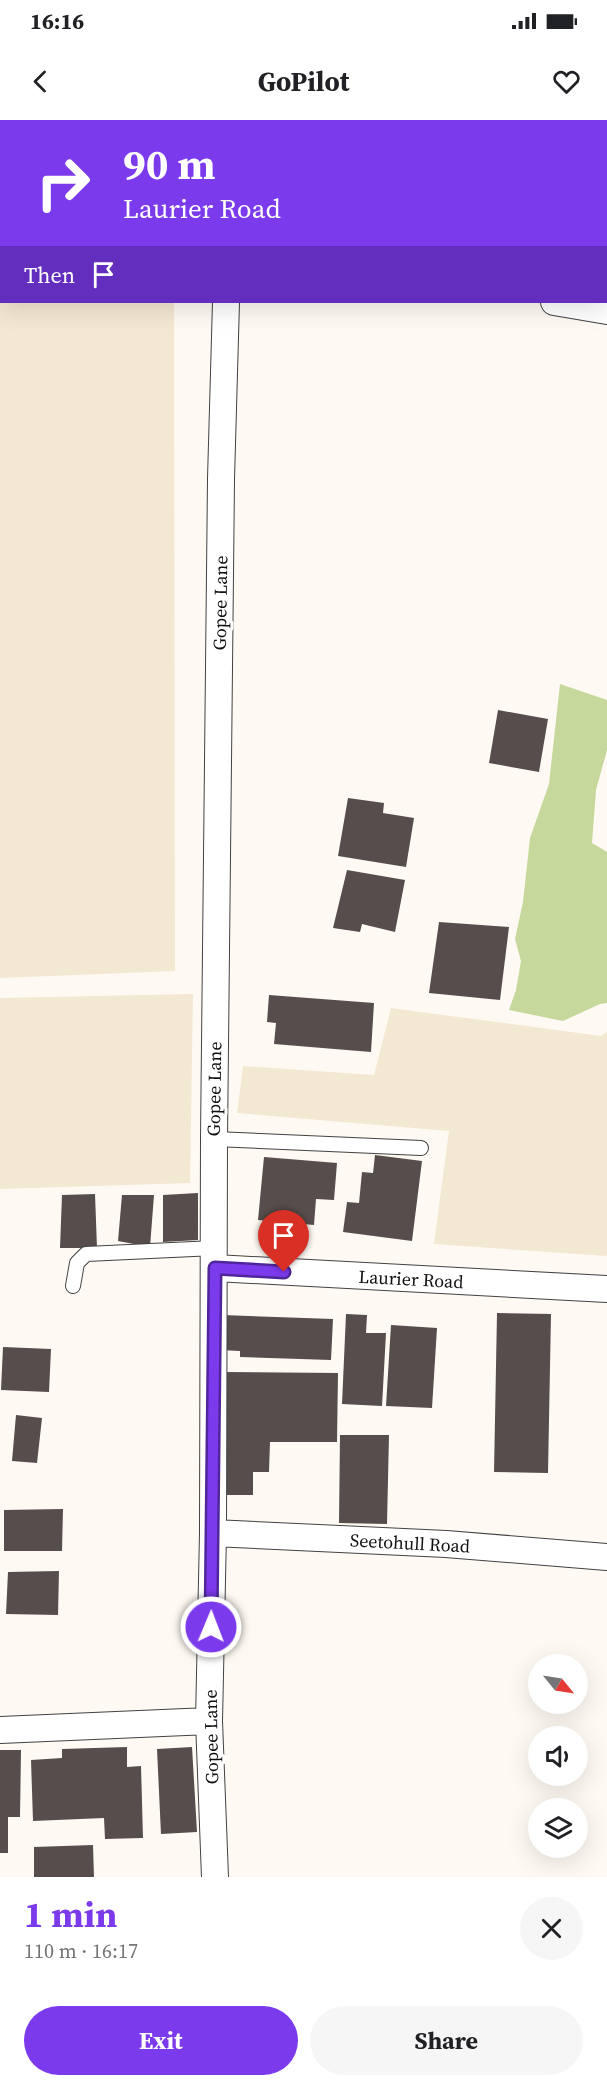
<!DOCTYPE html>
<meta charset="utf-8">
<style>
:root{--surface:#fff;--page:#f6f6f6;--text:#202124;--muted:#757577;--accent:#7c3aed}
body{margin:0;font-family:"Source Serif 4",serif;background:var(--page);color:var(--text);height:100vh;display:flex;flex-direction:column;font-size:22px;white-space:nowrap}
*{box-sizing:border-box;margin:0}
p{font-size:20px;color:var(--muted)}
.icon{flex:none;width:33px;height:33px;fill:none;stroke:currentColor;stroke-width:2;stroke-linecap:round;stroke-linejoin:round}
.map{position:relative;height:1757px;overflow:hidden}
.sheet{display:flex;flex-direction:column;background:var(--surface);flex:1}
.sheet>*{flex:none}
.guide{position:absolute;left:0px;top:0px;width:608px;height:183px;box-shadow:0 6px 24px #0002;background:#7c3aed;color:#fff;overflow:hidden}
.needle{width:39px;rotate:120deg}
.controls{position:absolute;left:528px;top:1534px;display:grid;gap:12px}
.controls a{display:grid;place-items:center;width:60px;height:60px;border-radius:50%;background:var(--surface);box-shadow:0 6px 24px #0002;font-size:30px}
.pin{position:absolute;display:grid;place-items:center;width:51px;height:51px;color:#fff;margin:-62px -26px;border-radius:50% 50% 50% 0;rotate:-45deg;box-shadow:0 0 6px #0007}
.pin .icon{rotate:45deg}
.me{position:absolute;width:66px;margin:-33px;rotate:1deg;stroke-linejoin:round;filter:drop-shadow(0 0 4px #0008)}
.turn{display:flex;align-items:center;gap:21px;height:126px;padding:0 24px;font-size:27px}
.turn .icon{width:78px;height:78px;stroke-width:2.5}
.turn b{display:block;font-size:42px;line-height:51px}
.then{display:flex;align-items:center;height:57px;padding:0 24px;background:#0003;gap:12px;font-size:22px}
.round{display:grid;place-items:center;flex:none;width:63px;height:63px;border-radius:32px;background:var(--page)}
.headline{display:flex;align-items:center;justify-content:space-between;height:102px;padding:0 24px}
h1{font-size:36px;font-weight:700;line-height:45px;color:var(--accent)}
.cta{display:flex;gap:12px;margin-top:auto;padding:12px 24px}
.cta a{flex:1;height:69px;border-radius:36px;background:var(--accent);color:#fff;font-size:24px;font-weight:700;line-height:69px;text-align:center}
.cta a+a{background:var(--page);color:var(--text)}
.status{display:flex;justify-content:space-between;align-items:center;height:42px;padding:0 30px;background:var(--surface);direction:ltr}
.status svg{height:16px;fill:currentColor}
header{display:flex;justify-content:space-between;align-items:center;height:78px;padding:0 24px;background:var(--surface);font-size:27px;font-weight:700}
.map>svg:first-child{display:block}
.farmland{fill:#f3e8d2}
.forest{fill:#c6d89c}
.building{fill:#574d4c}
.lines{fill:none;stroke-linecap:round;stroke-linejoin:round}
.lane-casing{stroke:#424242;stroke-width:16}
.street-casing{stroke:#424242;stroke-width:28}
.lane{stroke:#fff;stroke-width:14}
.street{stroke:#fff;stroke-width:26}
.route-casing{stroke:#51269a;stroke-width:15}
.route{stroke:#7c3aed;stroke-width:10}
.labels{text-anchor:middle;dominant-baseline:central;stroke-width:6;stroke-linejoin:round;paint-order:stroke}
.street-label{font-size:18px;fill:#0f0f0f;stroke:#fff}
</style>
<div class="status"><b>16:16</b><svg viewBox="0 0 49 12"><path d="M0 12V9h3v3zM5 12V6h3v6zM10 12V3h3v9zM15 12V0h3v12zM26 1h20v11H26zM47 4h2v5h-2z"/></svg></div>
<header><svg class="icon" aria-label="back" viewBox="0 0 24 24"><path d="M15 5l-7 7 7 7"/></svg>GoPilot<svg class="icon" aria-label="heart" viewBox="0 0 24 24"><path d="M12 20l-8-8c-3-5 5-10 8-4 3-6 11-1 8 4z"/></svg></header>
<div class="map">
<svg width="607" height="1757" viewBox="0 0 607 1757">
<rect width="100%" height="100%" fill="#fef9f2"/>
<path class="farmland" d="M0,0H174L2,2V182H174L175,851L0,858Z
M193,874L190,1063L0,1069V878Z
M391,888L601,916L607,912V1136L434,1124L449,1011L237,993L243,946L374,955Z"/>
<path class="forest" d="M560,564L607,580V630L596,670L592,723L607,732V883L600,884L563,901L509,890L516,870L521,841L515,819L523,782L530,718L549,664Z"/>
<path class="building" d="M498,590L548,599L539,652L489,643Z
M348,678L384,683L383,693L414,698L406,747L338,736Z
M347,750L405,760L395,812L362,804L360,812L333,808Z
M439,802L509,807L500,880L429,873Z
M269,875L374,883L371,932L274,924L276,903L267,902Z
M375,1035L422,1041L412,1121L343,1112L347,1082L359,1083L362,1052L373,1053Z
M264,1037L337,1043L334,1080L316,1079L314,1105L258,1100Z
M198,1073V1120L163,1122V1075Z
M95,1074L97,1128H60L62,1075Z
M122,1075H154L150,1127L118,1121Z
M497,1193L551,1194L548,1353L494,1352Z
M346,1194L367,1195L366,1213H386L382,1286L342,1284Z
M222,1195L333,1199L331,1240L240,1237V1231L220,1230Z
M391,1205L437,1208L432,1288L386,1286Z
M3,1227L51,1229L49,1272L1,1270Z
M223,1252L338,1253L337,1322H270L269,1352H253V1375H222Z
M16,1295L42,1298L37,1343L12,1341Z
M340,1315H389L387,1404L339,1403Z
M63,1389L62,1431H4V1390Z
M59,1451L58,1495L6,1494L8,1452Z
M127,1627V1647L141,1646L143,1718L105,1719L104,1698L33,1701L31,1640L62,1638V1629Z
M192,1627L197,1712L161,1714L157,1629Z
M0,1630H21L20,1697H8V1733H0Z
M93,1725L94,1757H34V1727Z"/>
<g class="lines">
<g class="lane-casing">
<path id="lane" d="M214,1019L421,1028
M73,1166L77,1143L86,1134L215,1128"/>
</g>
<g class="street-casing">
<path id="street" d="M224,0V2
M554,182L607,191
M215,1148L607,1169
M213,1413L446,1424L607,1437
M0,1610L209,1601
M215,1757L209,1601L213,1413L214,1019L221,359L226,182"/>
</g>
<use href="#lane" class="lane"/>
<use href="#street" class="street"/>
</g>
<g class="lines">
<g class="route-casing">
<path id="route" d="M211,1507L215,1148L284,1152"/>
</g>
<use href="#route" class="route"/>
</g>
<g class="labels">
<g class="street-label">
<text transform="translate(220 483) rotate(-89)">Gopee Lane</text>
<text transform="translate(214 969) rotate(-89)">Gopee Lane</text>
<text transform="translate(411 1159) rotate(3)">Laurier Road</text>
<text transform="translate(410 1423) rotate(3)">Seetohull Road</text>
<text transform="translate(211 1617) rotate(-91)">Gopee Lane</text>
</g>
</g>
</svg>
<div class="controls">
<a><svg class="needle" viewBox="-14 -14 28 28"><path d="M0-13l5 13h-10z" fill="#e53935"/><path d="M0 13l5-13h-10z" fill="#757577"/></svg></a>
<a><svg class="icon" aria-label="sound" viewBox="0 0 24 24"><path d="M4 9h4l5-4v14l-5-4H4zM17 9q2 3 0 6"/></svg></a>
<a><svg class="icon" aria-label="layers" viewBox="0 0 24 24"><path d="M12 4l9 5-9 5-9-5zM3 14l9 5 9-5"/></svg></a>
</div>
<div class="pin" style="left:284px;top:1152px;background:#d93025"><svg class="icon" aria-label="arrive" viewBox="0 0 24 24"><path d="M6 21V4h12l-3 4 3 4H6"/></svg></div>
<svg class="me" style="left:211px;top:1507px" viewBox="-20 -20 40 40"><circle r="17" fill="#7c3aed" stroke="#fff" stroke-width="3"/><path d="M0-11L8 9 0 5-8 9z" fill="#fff"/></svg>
<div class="guide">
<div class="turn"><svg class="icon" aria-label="right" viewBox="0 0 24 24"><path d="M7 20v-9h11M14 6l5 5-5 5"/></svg><div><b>90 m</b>Laurier Road</div></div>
<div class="then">Then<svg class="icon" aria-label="arrive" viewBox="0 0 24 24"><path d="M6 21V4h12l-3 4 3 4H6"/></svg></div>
</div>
</div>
<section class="sheet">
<div class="headline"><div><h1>1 min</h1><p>110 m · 16:17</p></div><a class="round"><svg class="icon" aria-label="close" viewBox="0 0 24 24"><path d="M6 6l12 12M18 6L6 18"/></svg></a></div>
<div class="cta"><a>Exit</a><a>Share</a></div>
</section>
